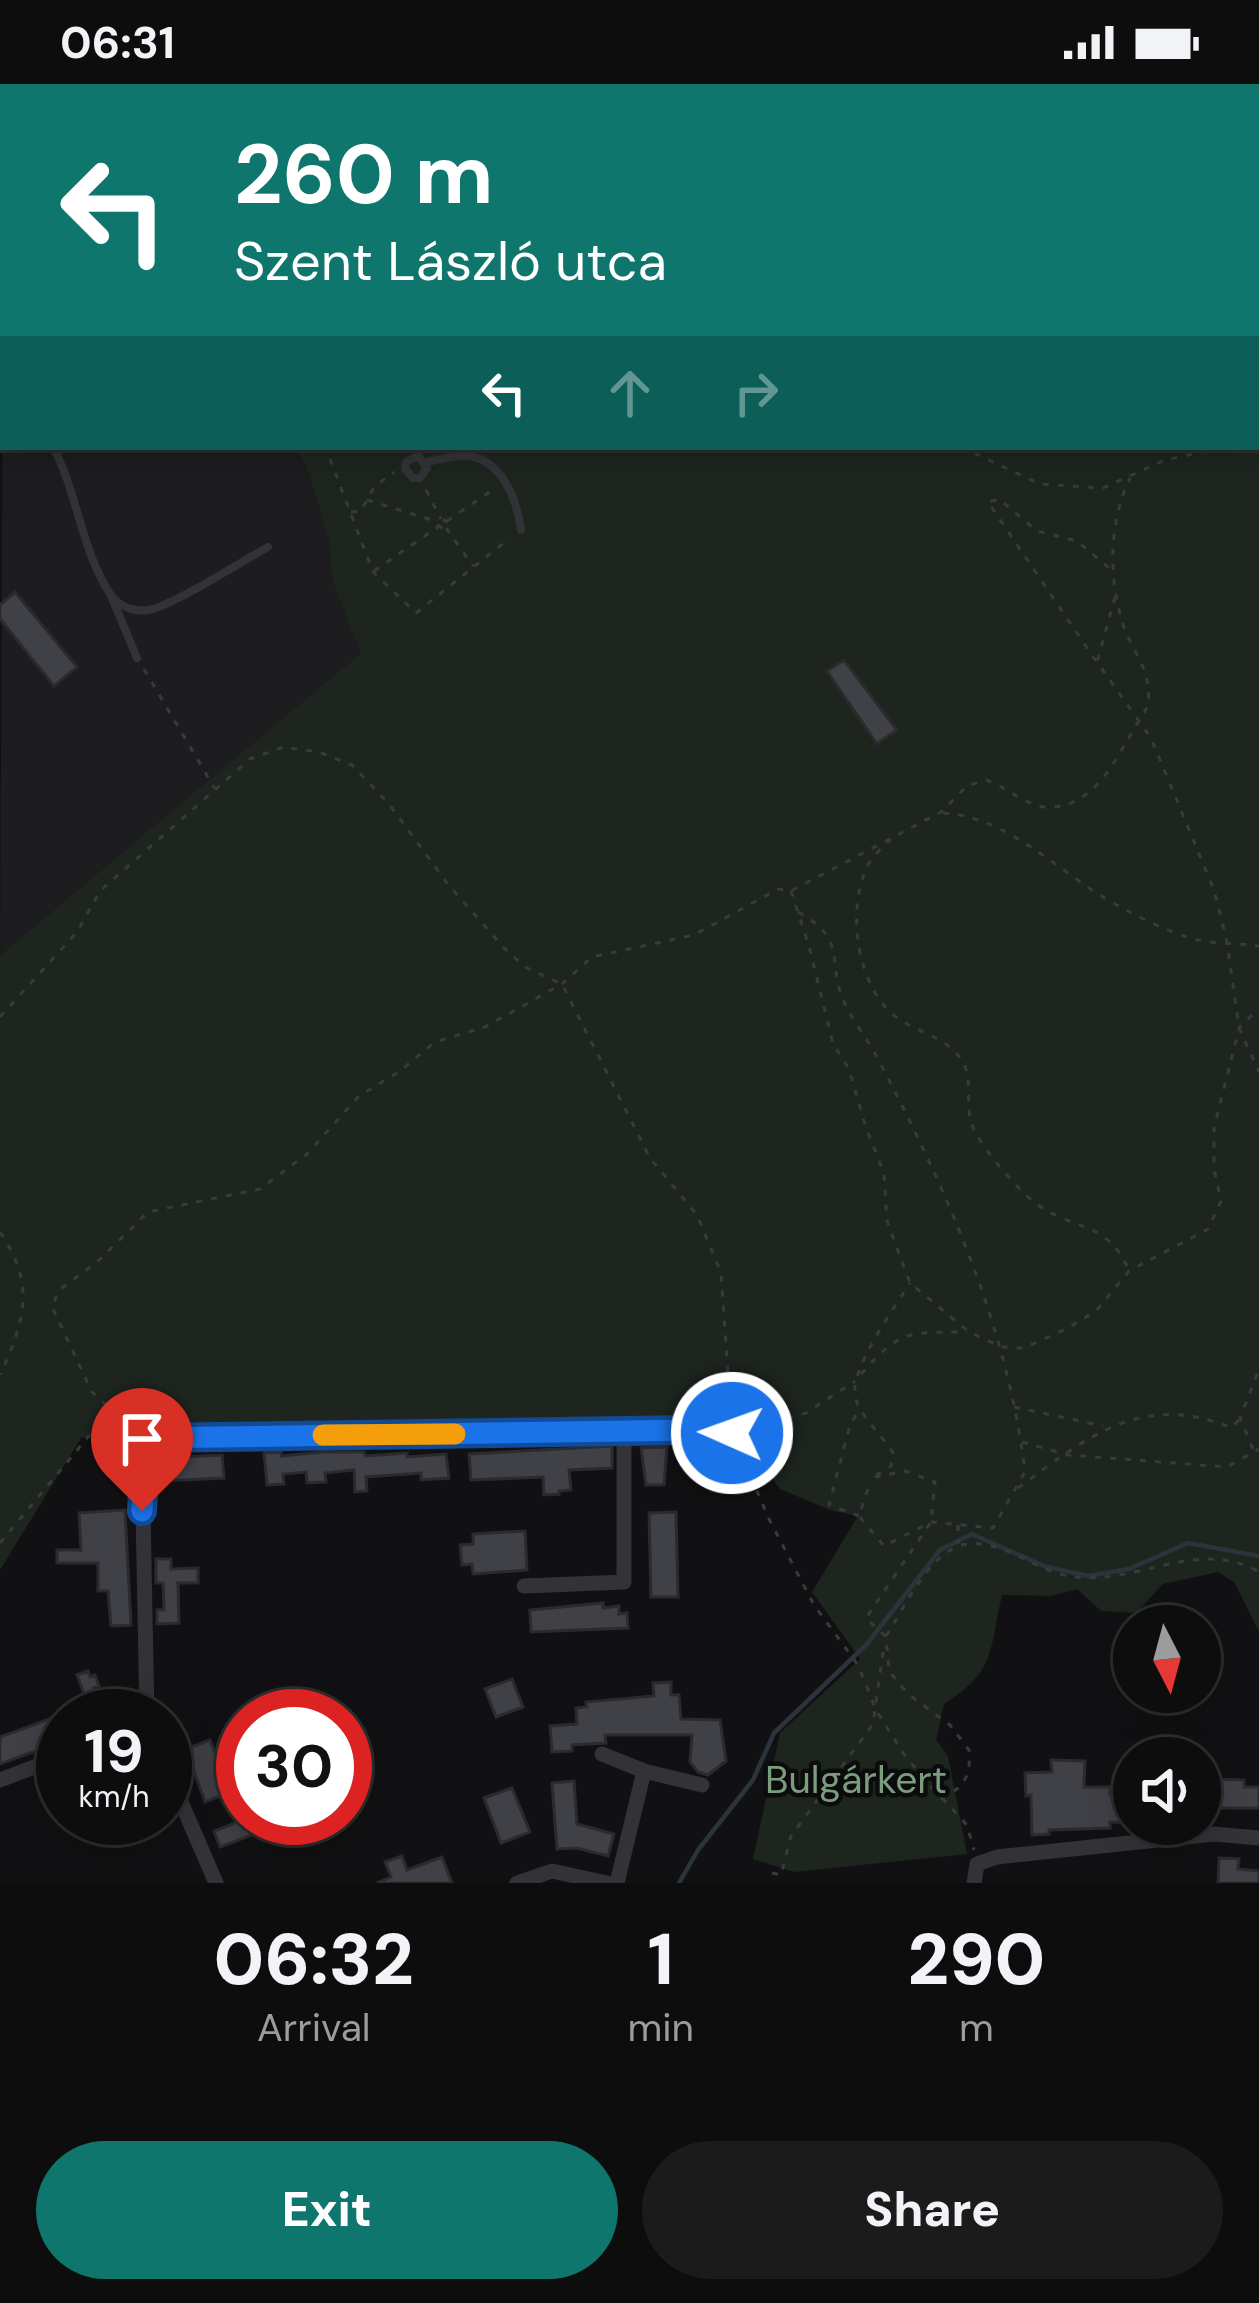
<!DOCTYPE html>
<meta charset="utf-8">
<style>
:root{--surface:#0d0d0e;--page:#1b1b1c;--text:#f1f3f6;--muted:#9a9c9e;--line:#2d2d2e;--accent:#0f766e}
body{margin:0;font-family:"DM Sans",sans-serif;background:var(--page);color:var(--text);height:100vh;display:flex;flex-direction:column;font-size:45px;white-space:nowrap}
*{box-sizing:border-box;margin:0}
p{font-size:39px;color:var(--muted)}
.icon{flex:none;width:66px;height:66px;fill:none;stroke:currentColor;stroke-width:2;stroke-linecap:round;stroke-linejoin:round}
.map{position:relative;height:1799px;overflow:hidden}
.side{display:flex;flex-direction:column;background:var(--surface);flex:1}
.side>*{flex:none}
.top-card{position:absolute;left:0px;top:0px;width:1260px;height:366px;box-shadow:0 6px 30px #0003,0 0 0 3px var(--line);background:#0f766e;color:#fff;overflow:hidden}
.needle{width:78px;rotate:174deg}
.tools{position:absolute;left:1113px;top:1521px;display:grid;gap:24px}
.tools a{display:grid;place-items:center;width:108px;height:108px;border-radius:50%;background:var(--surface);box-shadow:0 6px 30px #0003,0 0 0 3px var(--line);font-size:60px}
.speed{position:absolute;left:36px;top:1605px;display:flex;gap:24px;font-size:60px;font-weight:700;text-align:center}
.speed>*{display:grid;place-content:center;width:156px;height:156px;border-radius:50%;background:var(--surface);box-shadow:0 6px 30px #0003,0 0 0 3px var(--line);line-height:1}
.speed small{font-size:30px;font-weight:400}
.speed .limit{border:18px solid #d22;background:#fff;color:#111}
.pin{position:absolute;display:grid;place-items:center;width:102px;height:102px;color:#fff;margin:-123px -51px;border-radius:50% 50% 50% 0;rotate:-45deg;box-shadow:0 0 12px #0007}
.pin .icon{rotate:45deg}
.me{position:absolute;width:132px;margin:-66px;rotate:272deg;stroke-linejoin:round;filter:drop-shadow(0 0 9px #0008)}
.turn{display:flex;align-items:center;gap:42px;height:252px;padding:0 36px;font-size:54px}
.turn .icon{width:156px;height:156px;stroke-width:2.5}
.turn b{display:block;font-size:84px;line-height:102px}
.lanes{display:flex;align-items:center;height:114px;padding:0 36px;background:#0003;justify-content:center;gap:60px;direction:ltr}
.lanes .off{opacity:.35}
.eta{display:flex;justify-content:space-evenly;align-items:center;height:204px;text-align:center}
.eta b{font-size:72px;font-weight:800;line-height:84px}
.primary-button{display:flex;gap:24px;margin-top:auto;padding:24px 36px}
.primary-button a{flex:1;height:138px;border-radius:72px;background:var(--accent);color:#fff;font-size:48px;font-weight:800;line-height:138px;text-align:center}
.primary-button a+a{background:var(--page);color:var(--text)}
.status{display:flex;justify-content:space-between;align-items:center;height:84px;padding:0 60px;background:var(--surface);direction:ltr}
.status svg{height:33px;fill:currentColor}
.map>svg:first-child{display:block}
.built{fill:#1d1d1f}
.green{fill:#1e251f}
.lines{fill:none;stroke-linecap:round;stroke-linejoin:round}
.stream{stroke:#2b343a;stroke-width:4.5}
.building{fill:#404146;stroke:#2b2b2e;stroke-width:3}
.path{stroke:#383a3e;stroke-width:3;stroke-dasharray:6 9;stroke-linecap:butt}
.lane{stroke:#323337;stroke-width:8}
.street{stroke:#323337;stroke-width:15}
.route-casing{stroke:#114b97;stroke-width:30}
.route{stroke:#1a73e8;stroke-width:21}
.slow{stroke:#f59e0b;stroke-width:21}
.labels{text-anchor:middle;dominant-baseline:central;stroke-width:9;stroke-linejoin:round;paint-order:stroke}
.park-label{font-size:39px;fill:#7b9d7d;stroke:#0c0c0e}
</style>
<div class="status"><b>06:31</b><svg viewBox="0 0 49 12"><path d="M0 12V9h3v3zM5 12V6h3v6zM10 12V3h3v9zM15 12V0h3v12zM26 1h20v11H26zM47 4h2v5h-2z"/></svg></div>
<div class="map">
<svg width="1259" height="1799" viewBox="0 0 1259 1799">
<rect width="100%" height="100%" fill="#111113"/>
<path class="built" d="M3,250V363H295L308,387L329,457L332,497L362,569L0,871Z"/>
<path class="green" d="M0,0H1259V1548L1235,1499L1218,1488L1163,1500L1136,1529L1101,1527L1077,1505L1051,1512L1002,1511C989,1568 996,1587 944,1620L936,1656L948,1672L967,1770L794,1788L753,1775L780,1649L860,1575L812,1508L858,1432L830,1426L780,1405L738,1347L732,1349L694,1335L135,1348L81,1354L0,1486V871L361,569L332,497L329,457L308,387L295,363H1257V3H3L0,223Z"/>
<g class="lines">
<path class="stream" d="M679,1799L698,1766L753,1696L774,1649L866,1561L940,1466L972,1450L1044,1482L1088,1492L1129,1485L1188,1459L1259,1472"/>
</g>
<path class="building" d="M15,508L77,583L54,602L0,535V521Z
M844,576L897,646L877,660L827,587Z
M612,1362V1384L569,1386L571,1406L559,1407V1410L544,1411L543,1393L471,1396L469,1370Z
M667,1363L664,1401H646L641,1364Z
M281,1368V1372L324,1368H364L365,1372L407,1369V1373L446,1370L449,1394L421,1396V1389L366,1393L367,1407L355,1408L354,1386L325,1389L326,1398L307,1399L306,1388L283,1390L284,1400L267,1401L264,1369Z
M222,1371L224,1394L163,1397L162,1374Z
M125,1426L131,1541L111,1542L108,1507H98V1479H57V1466H81L79,1429Z
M676,1428L678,1513H651L649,1429Z
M525,1447L527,1486L473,1490L472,1480L462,1481L460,1461L473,1460V1450Z
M156,1475H171V1485L198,1484V1499H178L179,1539L157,1540V1526H164L163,1499H156Z
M603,1519V1524L619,1522V1530L627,1529L628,1544L531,1548L530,1526Z
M88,1587L90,1593L95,1591L99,1602L94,1604L103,1630L130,1619L135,1632H92L77,1591Z
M512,1595L523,1623L496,1633L485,1605Z
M671,1598V1611H679L681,1635L720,1636L726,1677L708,1691L698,1688L690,1678L692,1651H605L606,1659L572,1661V1667L552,1668L550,1642L577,1640L576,1624L587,1623L586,1618L654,1612L653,1599Z
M63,1630V1657L0,1680V1653Z
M210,1656L231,1708L205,1718L186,1665Z
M1051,1676L1085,1677L1084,1703H1110V1710H1134V1739L1110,1738V1744L1049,1746V1750L1032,1751L1031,1711L1026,1712L1025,1689L1052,1688Z
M1200,1688H1217V1695L1244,1696V1703H1259V1724H1200Z
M574,1697L577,1740L614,1750L608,1772L577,1764L557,1765L552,1699Z
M512,1704L530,1748L501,1759L484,1714Z
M247,1734H264L268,1745L220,1763L214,1747Z
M402,1772L407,1786L442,1773L452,1799H377L391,1793L385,1778Z
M1219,1774L1239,1775L1238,1785L1259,1787V1799H1218Z"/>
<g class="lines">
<path class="path" d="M1257,357L1259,356
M961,363L1040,400L1103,404L1165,376L1226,363
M330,375L373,488L416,529L510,454
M426,406L441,435
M367,416L438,438
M351,428L361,427L374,403L394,388
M443,435L448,439L443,445L438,441Z
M447,437L494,405
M446,444L473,482
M374,487L438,443
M1115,513L1097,578L1151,654L1214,806L1227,858L1239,944L1259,988
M1096,577L988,418L999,415L1037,447L1077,457L1115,489
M144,585L215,705
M943,729C1007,733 1054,784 1108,816C1134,831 1164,846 1193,855C1214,860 1238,859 1259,862
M891,755C883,763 872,772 867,783C846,827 857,907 899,935C920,950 945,952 961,975C974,994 965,1017 971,1038C976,1058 1017,1105 1034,1118C1069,1146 1108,1136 1128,1185
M791,807L809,862L833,960L849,985L865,1041L884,1089L887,1137L910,1199L969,1248L1002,1263L1024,1264L1066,1245L1096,1227L1129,1187L1208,1145L1221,1117L1214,1085V1044L1239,944L1259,924
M798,828C850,856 825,878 845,920C854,939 868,956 878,975C946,1104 1008,1243 1025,1388L993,1444L931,1438L884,1462L859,1432L870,1398
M0,933L77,848L100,807L250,675L283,663L319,668L352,681L389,720L447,799L503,863L525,883L562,900L650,1074L697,1131L721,1189L731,1333
M0,1148C36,1201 25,1236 0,1291
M861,1290C902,1244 908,1249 967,1248
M1014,1323L1103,1342
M744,1346L806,1329L855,1297
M1022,1358L1069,1371L1227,1383L1259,1365
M739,1365L769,1435L814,1521L858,1581L876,1626L905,1672L941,1714C965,1704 971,1691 969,1666L950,1641L908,1610L889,1587L886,1553L866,1534L931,1438L935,1398L905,1387L871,1394
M1253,1365L1240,1334L1259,1285
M876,1391L891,1382L893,1369C883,1352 858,1330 855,1312C850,1285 895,1223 910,1199
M1018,1404C1087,1353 1142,1307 1232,1344L1240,1334
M859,1432L829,1421L850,1341L860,1324
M958,1441V1460
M0,1459L88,1353L109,1338L105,1320L92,1308L52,1223L59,1206L97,1178L148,1128L260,1105L307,1070L359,1012L400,987L435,958L485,943L562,900L592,873L694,851L778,805L791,807L941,728L967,702L986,696C1005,702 1025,721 1044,723C1090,726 1111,684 1131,650C1136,640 1147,628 1148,618C1152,586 1132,568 1123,540C1108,494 1109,437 1130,394
M886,1552C905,1523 923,1481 954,1464C990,1446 1033,1486 1068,1492C1134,1504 1197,1452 1259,1488
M942,1714L967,1741L974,1766
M772,1789L781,1791L791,1752L873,1640L884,1561"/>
<path class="lane" d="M0,263L3,269
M53,363C78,409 81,467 111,511C120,524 137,529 153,525C182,516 239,479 268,463
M418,363V372L427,384L420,394H413L405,385L406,378L418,372
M649,363H653
M426,378C439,376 453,371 466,372C502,374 517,416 521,446
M112,514L137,574"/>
<path class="street" d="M439,0L443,3
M0,245L3,243
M524,1502L624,1498V1347
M147,1632L143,1427L145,1354L691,1346L732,1349
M602,1670L644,1687
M165,1681L216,1799
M0,1696L63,1672
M517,1799L552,1787L607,1799
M617,1799L644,1687L702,1701
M974,1799L977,1780L997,1773L1214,1750L1259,1754"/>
</g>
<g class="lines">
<g class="route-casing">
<path id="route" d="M142,1427L146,1354L692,1346L732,1349"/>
</g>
<use href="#route" class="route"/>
<path class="slow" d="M323,1351L455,1350"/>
</g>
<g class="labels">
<g class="park-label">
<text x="856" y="1695">Bulgárkert</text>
</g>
</g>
</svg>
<div class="tools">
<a><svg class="needle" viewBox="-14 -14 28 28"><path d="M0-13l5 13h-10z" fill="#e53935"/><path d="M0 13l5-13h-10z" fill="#9a9c9e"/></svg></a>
<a><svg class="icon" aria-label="sound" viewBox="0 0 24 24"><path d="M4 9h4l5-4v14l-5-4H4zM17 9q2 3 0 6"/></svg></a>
</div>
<div class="speed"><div>19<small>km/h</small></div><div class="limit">30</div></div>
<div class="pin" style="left:142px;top:1427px;background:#d93025"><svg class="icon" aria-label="arrive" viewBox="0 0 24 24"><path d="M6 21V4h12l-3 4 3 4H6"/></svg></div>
<svg class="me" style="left:732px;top:1349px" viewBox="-20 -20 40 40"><circle r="17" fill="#1a73e8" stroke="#fff" stroke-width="3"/><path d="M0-11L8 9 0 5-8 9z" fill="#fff"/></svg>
<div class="top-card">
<div class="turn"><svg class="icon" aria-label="left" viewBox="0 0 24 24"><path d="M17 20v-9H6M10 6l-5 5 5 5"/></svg><div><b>260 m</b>Szent László utca</div></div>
<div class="lanes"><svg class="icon" aria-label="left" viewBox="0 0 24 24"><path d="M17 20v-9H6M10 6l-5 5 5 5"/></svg><svg class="icon off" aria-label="ahead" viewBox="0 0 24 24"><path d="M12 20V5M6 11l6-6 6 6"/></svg><svg class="icon off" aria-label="right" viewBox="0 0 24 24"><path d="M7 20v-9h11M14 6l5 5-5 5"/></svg></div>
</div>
</div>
<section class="side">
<div class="eta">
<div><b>06:32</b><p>Arrival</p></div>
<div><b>1</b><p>min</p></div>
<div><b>290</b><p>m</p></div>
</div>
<div class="primary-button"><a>Exit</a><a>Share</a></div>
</section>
